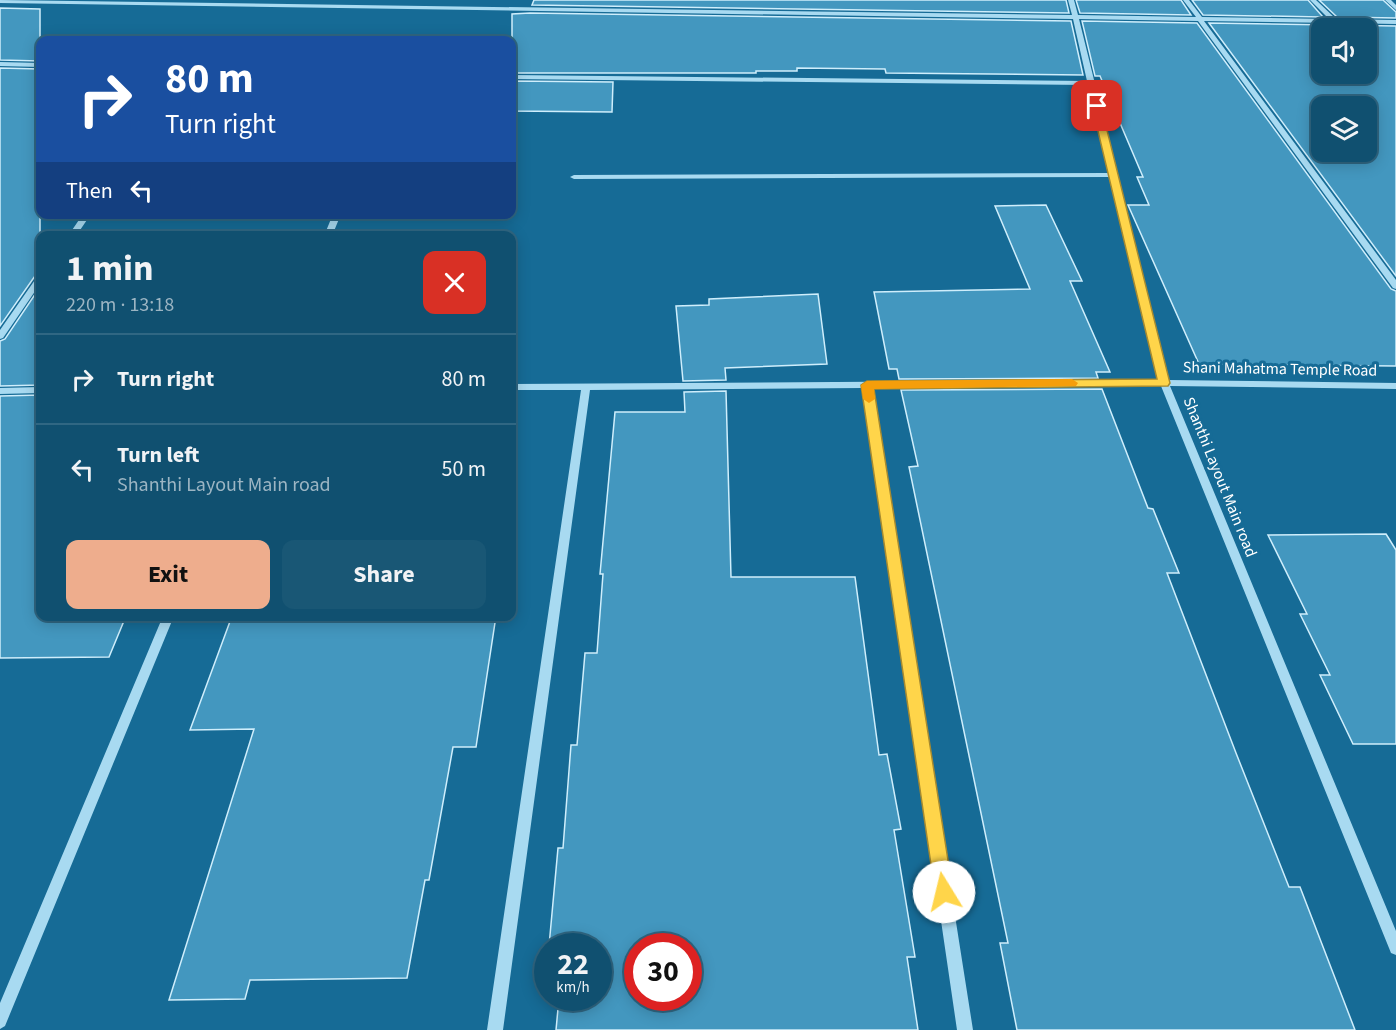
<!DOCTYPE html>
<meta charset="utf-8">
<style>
:root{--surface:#105070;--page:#195775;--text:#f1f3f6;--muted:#9cb5c3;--line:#306783;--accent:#eead8d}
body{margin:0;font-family:"Source Sans 3",sans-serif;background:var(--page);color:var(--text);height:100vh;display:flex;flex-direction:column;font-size:22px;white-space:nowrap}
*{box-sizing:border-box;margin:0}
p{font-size:20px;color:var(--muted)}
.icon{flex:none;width:33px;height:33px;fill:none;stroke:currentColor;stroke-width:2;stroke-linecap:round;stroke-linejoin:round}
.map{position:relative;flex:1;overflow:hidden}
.details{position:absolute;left:36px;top:231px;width:480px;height:390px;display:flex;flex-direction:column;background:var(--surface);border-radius:12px;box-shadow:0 3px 15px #0003,0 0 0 2px var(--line)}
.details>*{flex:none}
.top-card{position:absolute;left:36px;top:36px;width:480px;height:183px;border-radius:12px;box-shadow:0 3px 15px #0003,0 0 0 2px var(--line);background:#1a4fa0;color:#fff;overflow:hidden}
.buttons{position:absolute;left:1311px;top:18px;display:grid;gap:12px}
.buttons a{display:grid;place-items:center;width:66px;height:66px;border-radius:12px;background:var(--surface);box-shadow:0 3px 15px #0003,0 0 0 2px var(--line);font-size:30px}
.speed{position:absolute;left:534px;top:933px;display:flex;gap:12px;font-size:30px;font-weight:700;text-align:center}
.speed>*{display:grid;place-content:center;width:78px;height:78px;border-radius:50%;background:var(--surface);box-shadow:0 3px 15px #0003,0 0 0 2px var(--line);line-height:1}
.speed small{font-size:15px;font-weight:400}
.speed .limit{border:9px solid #d22;background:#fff;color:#111}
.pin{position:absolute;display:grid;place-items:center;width:51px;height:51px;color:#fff;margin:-26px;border-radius:12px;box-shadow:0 3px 9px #0006}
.me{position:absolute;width:66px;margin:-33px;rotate:351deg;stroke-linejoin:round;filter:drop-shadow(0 0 4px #0008)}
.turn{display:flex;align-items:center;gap:21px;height:126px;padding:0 30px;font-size:27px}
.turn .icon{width:78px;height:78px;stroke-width:2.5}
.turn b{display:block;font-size:42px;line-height:51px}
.then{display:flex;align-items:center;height:57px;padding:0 30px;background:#0003;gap:12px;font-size:22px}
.round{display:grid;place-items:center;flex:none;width:63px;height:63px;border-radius:12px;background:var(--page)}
.head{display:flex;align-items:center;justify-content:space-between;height:102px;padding:0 30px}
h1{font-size:36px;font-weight:700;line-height:45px}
.button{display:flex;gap:12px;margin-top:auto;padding:12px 30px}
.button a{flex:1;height:69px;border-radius:12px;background:var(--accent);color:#111;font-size:24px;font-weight:700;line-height:69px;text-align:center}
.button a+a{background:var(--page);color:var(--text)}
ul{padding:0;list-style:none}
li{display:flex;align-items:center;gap:18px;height:90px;padding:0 30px;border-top:2px solid var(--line)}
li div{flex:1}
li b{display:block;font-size:22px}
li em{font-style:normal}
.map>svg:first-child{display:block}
.building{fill:#4397bf;stroke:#cfeefc;stroke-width:1.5;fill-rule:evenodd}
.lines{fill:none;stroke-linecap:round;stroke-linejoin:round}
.minor{fill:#a8daf1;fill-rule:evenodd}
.route{fill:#ffd54a;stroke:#a68a30;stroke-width:1.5}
.slow{fill:#f59e0b}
.labels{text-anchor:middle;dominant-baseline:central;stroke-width:6;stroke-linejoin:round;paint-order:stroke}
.street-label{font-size:16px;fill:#fff;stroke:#166b96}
</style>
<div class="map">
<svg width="1396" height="1030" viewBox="0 0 1396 1030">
<rect width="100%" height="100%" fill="#166b96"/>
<path class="building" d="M534,0H1066L1069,13L532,5Z
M1076,0H1181L1191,15L1080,13Z
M1192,0H1308L1323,17L1203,15Z
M1319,0H1383L1396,12V18L1337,17Z
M0,8L40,9V61L0,60Z
M530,13L1071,21L1083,75L886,73L885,69L797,68V71H756V73H512V14Z
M1082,21L1197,23L1391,289L1396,291V366L1199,364L1128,205H1149L1137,177H1143L1100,76H1095Z
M1209,23L1396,26V276ZM1322,28H1366V74H1322ZM1322,106H1366V152H1322Z
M0,68L40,69V275L35,276L0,326Z
M512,81L613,82L612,112L512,111Z
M1046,205L1082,281H1070L1110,372H1096L1098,378L899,379L897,369H889L874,292L1030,289L995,206Z
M40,287V385L0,386V341L5,339Z
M818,294L827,364L725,368L726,380L683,381L676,306L709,305V299Z
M1102,389L1148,508L1153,509L1179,573H1167L1236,753L1289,887H1300L1355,1030H1017L1000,943H1008L909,467L918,466L901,390Z
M726,391L731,577H855L879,755L887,754L901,829L894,830L915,957H907L918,1030H556L559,998H598V946H549L558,848H563L571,745H577L585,653H597L603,574H600L615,412H685L684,392ZM638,946H688V998H638Z
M40,395V616H126L109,657L0,658V396Z
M1386,534L1396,550V744H1353L1320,675H1330L1300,614H1307L1268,535Z
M232,616H496L476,747H453L429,880H425L407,978L250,980L245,999L169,1000L254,729L190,730Z"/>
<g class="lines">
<path class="minor" d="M0,0L1072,15L1068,0H1074L1078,15L1196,17L1183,0H1189L1202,17L1329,19L1310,0H1316L1336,19L1396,20V24L1204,21L1396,280V289L1393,288L1198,21L1079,19L1168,380L1396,383V389L1170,386L1396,931V955L1391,953L1389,948L1161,386L872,388L973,1030H957L863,388L590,390L503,1030H487L581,390H512V384L1159,380L1110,177L574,179L570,177L574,175L1109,173L1088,85L512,79V75L1087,81L1073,19L0,3Z
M1385,0H1391L1396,5V10Z
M0,62L40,63V67L0,66Z
M83,214H91L76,236H68Z
M333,214H341L332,236H324Z
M37,277H40V284L3,338L0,339V330Z
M40,387V393L0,394V388Z
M163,616H174L5,1026L0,1029V1003Z"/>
</g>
<path class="route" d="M1097,103L1101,106L1170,383L1168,386L874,389L953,892L950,898L944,901L937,898L935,892L861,385L867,381L1157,379L1092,106Z"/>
<path class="slow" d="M1072,379L1078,383L1076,386L874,389L875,399L869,403L863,399L861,385L867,381Z"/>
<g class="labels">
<g class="street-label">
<text transform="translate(1280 369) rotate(1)">Shani Mahatma Temple Road</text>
<text transform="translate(1220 477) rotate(68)">Shanthi Layout Main road</text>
</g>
</g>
</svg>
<div class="buttons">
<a><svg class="icon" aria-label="sound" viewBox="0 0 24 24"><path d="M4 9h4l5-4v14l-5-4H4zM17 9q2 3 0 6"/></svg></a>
<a><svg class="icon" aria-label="layers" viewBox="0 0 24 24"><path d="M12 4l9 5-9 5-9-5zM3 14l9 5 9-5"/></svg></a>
</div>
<div class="speed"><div>22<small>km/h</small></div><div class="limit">30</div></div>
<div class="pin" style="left:1097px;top:106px;background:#d93025"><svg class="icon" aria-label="arrive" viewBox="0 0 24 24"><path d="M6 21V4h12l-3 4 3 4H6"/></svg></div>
<svg class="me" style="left:944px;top:892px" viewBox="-20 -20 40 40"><circle r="19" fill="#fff"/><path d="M0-13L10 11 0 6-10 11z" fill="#ffd54a"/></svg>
<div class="top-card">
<div class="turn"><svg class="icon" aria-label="right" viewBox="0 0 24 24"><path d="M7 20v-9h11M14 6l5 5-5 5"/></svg><div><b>80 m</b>Turn right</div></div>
<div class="then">Then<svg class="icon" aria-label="left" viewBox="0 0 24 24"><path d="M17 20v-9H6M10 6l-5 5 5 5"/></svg></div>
</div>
<section class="details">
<div class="head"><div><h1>1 min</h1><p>220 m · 13:18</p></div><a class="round" style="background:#d93025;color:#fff"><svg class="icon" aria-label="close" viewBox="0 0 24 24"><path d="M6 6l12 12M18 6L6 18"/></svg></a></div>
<ul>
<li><svg class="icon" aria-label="right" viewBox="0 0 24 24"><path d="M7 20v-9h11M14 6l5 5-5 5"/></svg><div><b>Turn right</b></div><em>80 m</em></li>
<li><svg class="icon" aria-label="left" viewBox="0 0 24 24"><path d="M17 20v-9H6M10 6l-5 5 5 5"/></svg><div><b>Turn left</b><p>Shanthi Layout Main road</p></div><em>50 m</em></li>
</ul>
<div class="button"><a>Exit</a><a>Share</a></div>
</section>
</div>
